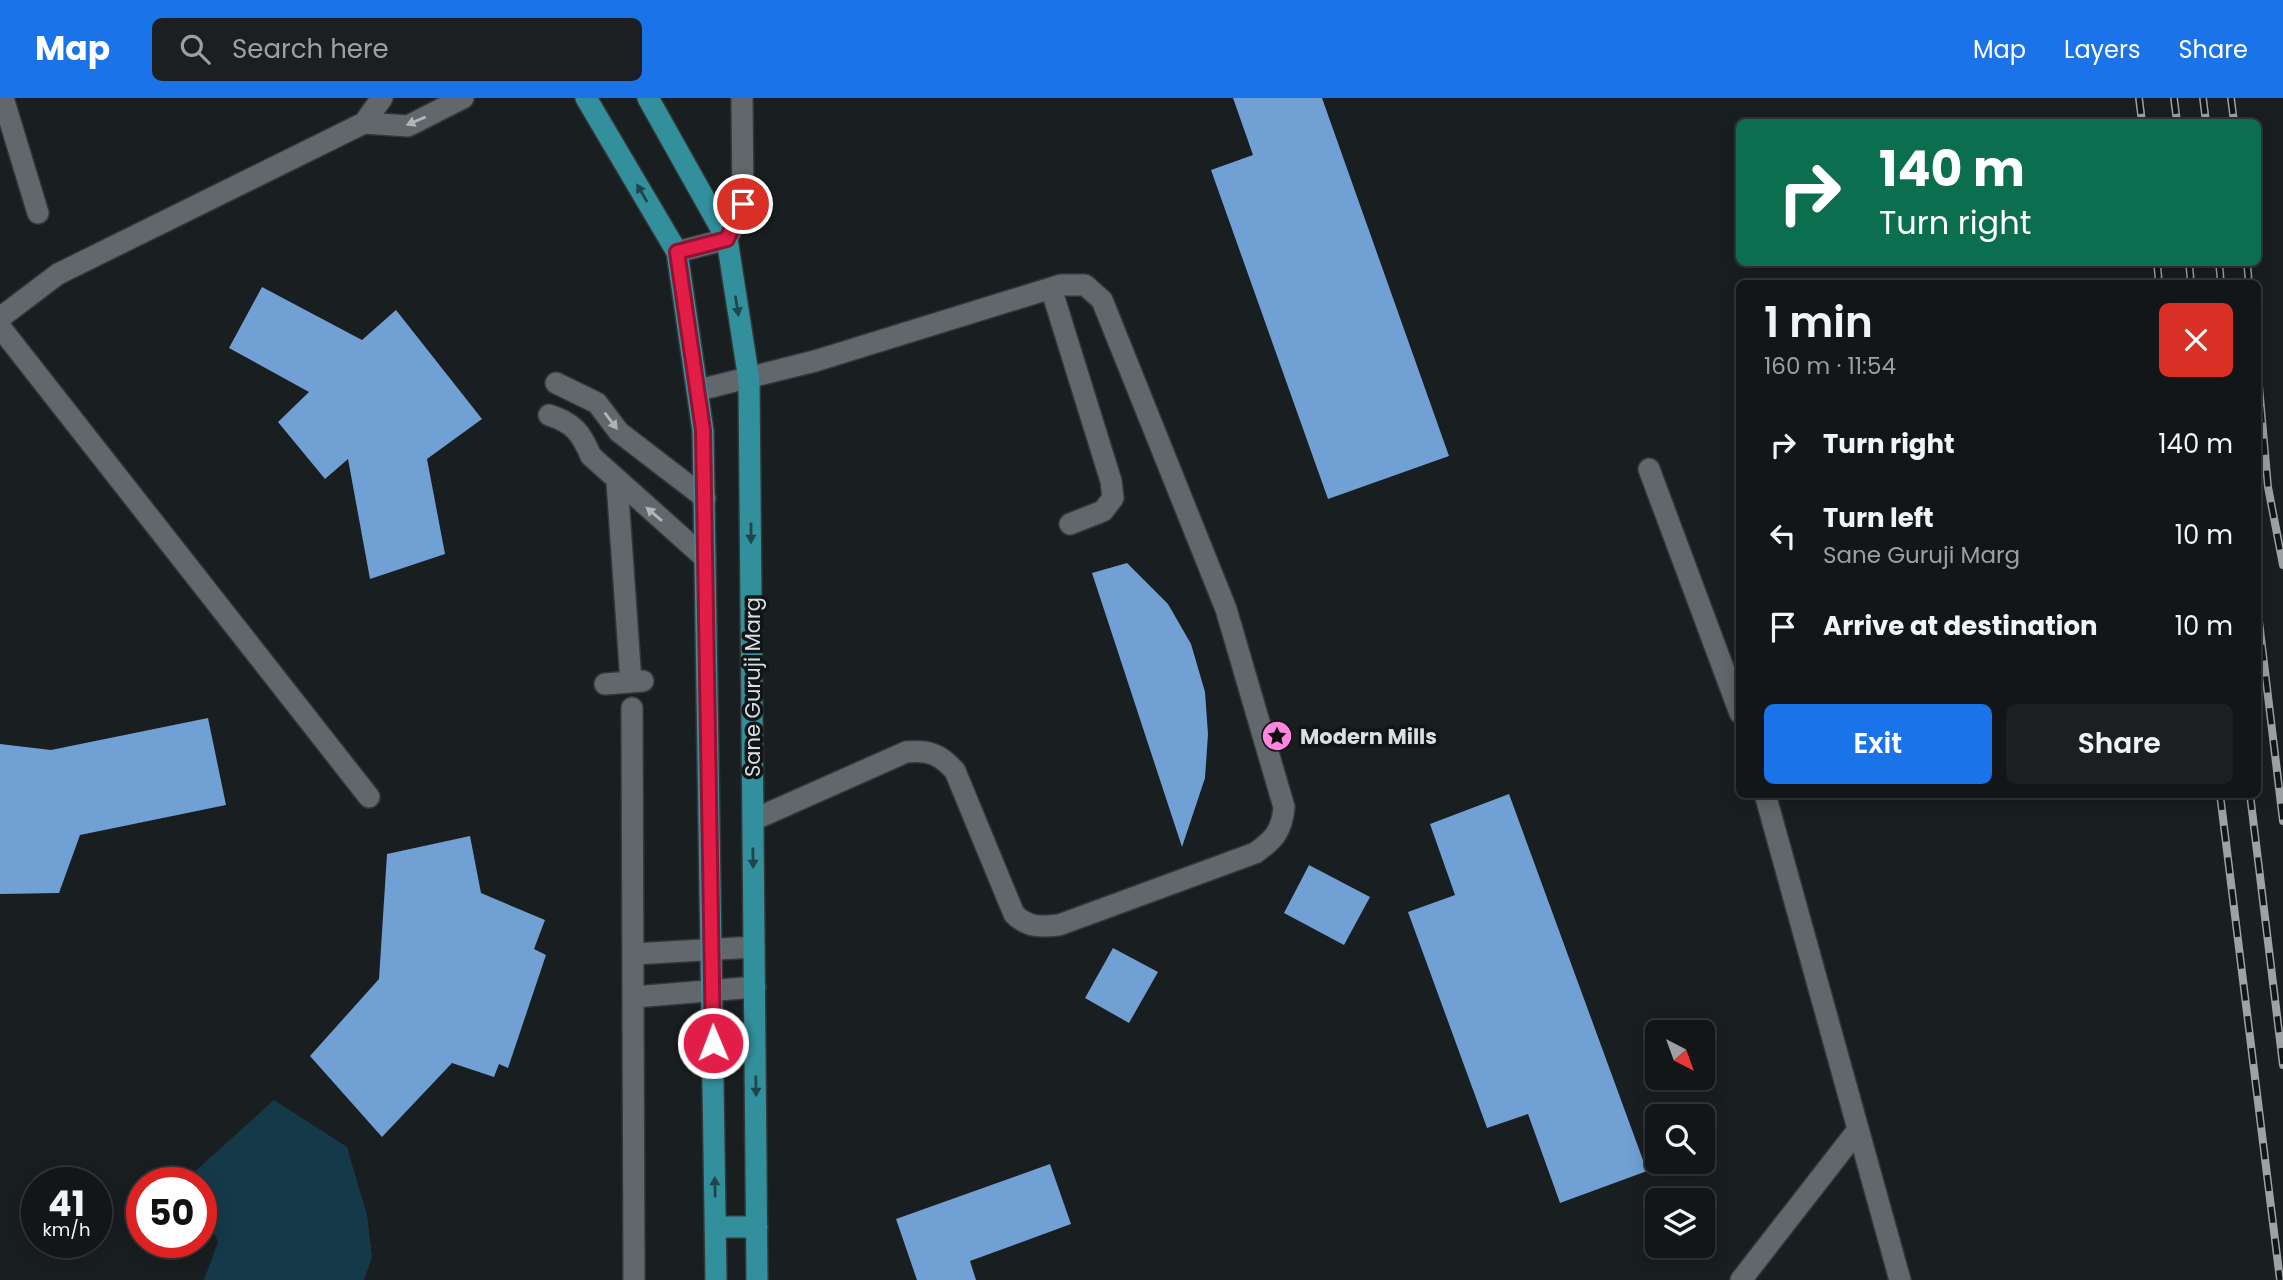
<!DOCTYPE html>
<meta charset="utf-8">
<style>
:root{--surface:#131618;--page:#1c1f21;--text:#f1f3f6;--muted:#9d9fa2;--line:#323537;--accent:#1a73e8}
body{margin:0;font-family:Poppins,sans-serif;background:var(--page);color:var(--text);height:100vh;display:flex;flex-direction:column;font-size:26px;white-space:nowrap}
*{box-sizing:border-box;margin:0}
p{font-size:23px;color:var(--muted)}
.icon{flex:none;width:38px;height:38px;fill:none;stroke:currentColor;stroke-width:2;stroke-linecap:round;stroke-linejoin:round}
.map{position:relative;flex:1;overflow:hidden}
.drawer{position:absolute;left:1736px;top:182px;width:525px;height:518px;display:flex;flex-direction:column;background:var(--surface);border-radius:10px;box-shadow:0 4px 18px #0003,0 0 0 2px var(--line)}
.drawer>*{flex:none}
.hud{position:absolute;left:1736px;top:21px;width:525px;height:147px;border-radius:10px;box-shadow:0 4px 18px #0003,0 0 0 2px var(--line);background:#0b6e4f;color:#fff;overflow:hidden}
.needle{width:46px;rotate:139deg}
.buttons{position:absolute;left:1645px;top:922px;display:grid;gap:14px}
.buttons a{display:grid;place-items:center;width:70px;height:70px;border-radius:10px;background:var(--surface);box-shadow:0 4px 18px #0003,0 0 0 2px var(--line);font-size:35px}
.speed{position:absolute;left:21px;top:1069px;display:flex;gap:14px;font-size:35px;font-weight:700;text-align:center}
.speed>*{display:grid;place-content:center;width:91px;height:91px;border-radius:50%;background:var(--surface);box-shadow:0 4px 18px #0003,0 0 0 2px var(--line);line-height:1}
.speed small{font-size:18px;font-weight:400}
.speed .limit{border:10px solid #d22;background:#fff;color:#111}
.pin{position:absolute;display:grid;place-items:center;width:60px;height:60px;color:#fff;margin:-30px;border:4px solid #fff;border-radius:50%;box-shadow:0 2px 7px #0007}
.me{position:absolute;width:77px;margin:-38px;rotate:359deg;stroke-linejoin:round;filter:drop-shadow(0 0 5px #0008)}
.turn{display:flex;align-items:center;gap:24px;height:147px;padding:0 28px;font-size:32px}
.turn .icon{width:91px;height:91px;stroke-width:2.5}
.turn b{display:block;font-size:49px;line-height:60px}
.round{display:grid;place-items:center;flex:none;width:74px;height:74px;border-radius:10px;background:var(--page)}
.overview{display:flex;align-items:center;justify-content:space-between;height:119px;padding:0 28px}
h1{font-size:42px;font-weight:600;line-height:52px}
.action{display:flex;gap:14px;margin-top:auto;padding:14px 28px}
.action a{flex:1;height:80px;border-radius:10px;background:var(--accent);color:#fff;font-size:28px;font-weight:600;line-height:80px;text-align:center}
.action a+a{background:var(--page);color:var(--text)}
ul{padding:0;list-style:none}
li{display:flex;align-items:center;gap:21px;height:91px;padding:0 28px}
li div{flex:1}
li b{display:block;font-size:26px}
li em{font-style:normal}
header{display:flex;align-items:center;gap:42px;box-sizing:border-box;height:98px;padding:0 35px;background:var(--accent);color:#fff}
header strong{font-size:33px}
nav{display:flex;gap:38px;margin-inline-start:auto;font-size:24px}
.search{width:490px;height:63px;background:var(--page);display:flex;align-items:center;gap:18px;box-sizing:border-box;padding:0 24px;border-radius:10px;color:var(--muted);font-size:26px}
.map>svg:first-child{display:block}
.green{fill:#143a4a}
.building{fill:#71a0d4}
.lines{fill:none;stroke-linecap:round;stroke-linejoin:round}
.minor-casing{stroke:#343739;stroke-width:24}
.major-casing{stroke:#343739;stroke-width:24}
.minor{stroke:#61676a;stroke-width:21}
.major{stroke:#32909c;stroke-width:21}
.rail-casing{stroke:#9ea2a4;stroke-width:8}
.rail{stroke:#101517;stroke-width:5;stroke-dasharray:16;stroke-linecap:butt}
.oneway{fill:#b0b5b7}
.oneway2{fill:#1e464c}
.route-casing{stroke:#92132f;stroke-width:18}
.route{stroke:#e11d48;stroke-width:12}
.labels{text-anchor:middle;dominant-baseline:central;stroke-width:7;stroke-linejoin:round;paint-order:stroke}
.street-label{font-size:21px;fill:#dbdfe1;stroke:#101517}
.poi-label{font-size:21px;font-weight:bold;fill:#dbdfe1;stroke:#101517;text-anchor:start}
</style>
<header>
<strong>Map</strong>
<div class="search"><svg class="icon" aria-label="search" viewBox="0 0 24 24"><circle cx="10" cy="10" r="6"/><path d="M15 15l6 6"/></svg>Search here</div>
<nav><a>Map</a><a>Layers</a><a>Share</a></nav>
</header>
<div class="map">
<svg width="2283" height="1182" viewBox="0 0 2283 1182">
<rect width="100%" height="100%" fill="#191e20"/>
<path class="green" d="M274,1002L347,1049L367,1117L372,1159L364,1182H204L218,1144L201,1106V1085H192L189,1079Z"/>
<path class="building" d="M1233,0H1322L1449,358L1328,401L1211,72L1253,57Z
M262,189L362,242L396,212L482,321L427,361L445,456L370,481L348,361L325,381L278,324L309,294L229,250Z
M1127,465L1168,506L1191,546L1205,594L1208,636L1205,680L1182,749L1092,475Z
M208,620L226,707L80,737L59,795L0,796V646L51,652Z
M1509,696L1647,1073L1560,1105L1528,1016L1487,1030L1408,814L1455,797L1430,726Z
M470,738L481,795L545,822L534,851L546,857L508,970L499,966L494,979L452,965L382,1039L310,958L379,881L387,756Z
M1309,767L1370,799L1344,847L1284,815Z
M1113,850L1158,874L1129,925L1085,900Z
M1050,1066L1071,1126L970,1163L976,1182H917L896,1121Z"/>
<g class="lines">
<g class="minor-casing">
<path id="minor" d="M3,0L38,115
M364,25L408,28L463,0
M677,154L727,141L743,106L742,0
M1051,190L1111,383L1113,400L1103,413L1070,426
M0,220L58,176L364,25L382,0
M0,229L369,699
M556,285L597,305L619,334L705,400
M699,292L815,263L1061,187H1085L1102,202L1226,511L1284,709C1282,733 1274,742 1255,755L1059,827C1041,829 1028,830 1014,816L955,673C940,656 929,652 906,654L753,722
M549,317C574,325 581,335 591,358L705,460
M1649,371L1740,615
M617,384L631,584
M605,586L643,583
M632,610L634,1182
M1765,696L1900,1182
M634,856L754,849
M634,899L755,889
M1741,1182L1857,1033"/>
</g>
<g class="major-casing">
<path id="major" d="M586,0L677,154L703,333L716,1182
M648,0L727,141L749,282L757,1182
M715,1129H757"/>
</g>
<use href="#minor" class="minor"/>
<use href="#major" class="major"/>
<g class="rail-casing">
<path id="rail" d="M2139,0L2142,24
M2174,0L2177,24
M2203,0L2206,24
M2231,0L2234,24
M2157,164L2159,186
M2189,164L2191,186
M2219,164L2221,186
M2247,164L2249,186
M2258,277L2268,389L2283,467
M2258,515L2283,723
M2220,696L2280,1182
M2250,696L2283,967"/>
</g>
<use href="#rail" class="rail"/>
</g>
<defs><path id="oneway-solid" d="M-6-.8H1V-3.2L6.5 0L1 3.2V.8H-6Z" transform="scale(1.75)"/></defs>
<g class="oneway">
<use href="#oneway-solid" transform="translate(416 23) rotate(157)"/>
<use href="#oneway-solid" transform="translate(611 323) rotate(53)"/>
<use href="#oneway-solid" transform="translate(654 416) rotate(-139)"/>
</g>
<g class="oneway2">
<use href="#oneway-solid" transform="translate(642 95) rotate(-120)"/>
<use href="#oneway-solid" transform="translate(737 208) rotate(81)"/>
<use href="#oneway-solid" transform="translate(751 435) rotate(90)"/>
<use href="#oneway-solid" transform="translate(753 760) rotate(89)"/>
<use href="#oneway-solid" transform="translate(756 988) rotate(89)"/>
<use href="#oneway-solid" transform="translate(715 1089) rotate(-91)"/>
</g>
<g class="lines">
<g class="route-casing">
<path id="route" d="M713,945L703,332L677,154L727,141L743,106"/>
</g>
<use href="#route" class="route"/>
</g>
<defs>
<g id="sight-disc" transform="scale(1.575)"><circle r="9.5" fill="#ff85df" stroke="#101517"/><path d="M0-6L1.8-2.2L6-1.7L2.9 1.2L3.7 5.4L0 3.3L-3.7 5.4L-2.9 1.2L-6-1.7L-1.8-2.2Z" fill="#111"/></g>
</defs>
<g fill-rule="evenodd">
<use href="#sight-disc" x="1277" y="638"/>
</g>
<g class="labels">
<g class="street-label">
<text transform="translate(752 589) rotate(-90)">Sane Guruji Marg</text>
</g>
<g class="poi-label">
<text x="1300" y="638">Modern Mills</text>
</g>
</g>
</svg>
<div class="buttons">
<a><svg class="needle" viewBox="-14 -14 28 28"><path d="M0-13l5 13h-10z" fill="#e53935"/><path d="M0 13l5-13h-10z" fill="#9d9fa2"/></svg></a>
<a><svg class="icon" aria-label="search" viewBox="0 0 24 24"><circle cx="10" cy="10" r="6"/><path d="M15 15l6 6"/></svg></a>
<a><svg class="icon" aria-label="layers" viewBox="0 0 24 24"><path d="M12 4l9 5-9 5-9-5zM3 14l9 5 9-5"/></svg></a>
</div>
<div class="speed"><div>41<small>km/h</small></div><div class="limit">50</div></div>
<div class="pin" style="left:743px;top:106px;background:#d93025"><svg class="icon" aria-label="arrive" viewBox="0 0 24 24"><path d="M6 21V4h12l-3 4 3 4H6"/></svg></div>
<svg class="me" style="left:713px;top:945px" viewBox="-20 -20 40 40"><circle r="17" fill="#e11d48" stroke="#fff" stroke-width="3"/><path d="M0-11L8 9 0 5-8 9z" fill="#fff"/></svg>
<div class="hud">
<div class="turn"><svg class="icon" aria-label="right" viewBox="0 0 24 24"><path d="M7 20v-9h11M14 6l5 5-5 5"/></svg><div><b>140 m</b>Turn right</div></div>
</div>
<section class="drawer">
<div class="overview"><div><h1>1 min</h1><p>160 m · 11:54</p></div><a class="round" style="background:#d93025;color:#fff"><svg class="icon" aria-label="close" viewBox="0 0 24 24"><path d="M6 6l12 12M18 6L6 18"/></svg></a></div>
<ul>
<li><svg class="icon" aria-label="right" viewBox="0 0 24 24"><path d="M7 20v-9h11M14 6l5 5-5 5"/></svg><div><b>Turn right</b></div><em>140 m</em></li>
<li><svg class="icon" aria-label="left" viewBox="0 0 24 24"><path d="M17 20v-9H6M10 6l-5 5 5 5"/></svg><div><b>Turn left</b><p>Sane Guruji Marg</p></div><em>10 m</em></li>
<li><svg class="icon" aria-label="arrive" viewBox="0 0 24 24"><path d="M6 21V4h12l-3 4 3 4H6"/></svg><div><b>Arrive at destination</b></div><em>10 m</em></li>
</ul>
<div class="action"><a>Exit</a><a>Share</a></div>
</section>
</div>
